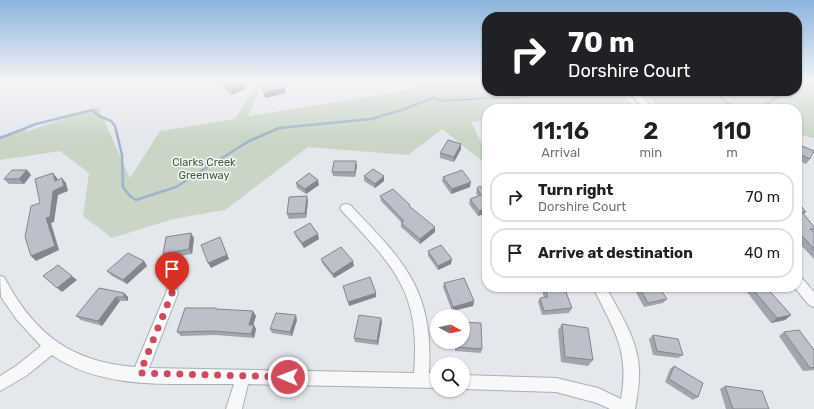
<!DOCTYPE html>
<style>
:root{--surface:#fff;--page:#f2f2f2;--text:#202124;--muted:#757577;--line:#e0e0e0}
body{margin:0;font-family:Rubik,sans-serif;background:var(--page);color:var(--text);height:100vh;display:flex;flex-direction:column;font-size:15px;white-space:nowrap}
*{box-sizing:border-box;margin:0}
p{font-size:13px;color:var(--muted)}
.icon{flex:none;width:22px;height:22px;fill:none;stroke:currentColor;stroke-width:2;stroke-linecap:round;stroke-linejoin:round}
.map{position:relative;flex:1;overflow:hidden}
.panel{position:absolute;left:482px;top:104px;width:320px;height:188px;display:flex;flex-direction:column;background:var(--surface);border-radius:16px;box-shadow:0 1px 3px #0004}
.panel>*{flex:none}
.banner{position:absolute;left:482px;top:12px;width:320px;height:84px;border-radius:16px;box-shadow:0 1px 3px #0004;background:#202124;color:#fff;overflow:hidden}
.needle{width:26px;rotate:98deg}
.fabs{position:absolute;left:430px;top:309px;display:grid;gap:8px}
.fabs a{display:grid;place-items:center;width:40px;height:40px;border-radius:50%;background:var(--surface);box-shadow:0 1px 3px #0004;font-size:20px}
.pin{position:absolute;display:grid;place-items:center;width:34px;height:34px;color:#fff;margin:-41px -17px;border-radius:50% 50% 50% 0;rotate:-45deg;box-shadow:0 0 4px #0007}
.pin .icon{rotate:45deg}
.me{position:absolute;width:44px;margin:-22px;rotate:271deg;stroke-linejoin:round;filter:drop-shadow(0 0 3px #0008)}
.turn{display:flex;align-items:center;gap:14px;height:84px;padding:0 20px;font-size:18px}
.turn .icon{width:52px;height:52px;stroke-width:2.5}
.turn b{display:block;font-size:28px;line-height:34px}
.eta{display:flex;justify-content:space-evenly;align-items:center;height:68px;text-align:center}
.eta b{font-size:24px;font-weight:600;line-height:28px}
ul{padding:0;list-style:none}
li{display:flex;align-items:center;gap:12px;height:50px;margin:0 8px 6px;padding:0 12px;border:2px solid var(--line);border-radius:16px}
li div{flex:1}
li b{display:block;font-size:15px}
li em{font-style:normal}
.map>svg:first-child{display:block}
.green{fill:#c9d6c5}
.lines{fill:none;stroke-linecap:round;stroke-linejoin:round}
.stream{stroke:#9fb4cc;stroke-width:2.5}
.minor-casing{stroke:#a9aeb7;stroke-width:2}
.minor{fill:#f7f8fa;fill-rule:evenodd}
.wall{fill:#a1a5ae}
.shaded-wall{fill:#83868d}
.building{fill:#bbc0ca;stroke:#83868d}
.route{stroke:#d1495b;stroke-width:7;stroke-dasharray:0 12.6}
.labels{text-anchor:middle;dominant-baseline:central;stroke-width:3;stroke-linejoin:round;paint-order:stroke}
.park-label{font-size:11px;fill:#3f6138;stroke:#f4f6f9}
</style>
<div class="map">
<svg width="814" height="409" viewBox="0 0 814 409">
<rect width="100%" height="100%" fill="#e4e7ec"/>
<path class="green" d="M258,81H264L248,116L387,94C419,84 454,81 487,81V91H619L636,109H487V120L471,122L487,155V160L483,162L442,129L408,155L308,147L225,210L173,219L112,238L83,216L89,173L60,151L0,160V136L27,129L25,132L98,107L130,178L160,131L235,119Z
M797,81H814V138L797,134V109H711L707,106L660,109L643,91H797Z"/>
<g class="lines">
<path class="stream" d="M797,84L801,81
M720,91L719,94L726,102L738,109
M760,109L786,91
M0,138L36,124L92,110L99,116L111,121L115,126L122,155L123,187L130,196L136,200L176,187L249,141L279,128L371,119L402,110L433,98L442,101L484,98H516L531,94L535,91"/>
<g class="minor-casing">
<path id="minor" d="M628,91H637L653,109H644Z
M346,204L350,205C404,261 434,290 429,373L437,374V388L248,384L242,409H226L234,384C174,383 104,391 52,355L26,376L0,391V376L16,366L41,346L17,320L1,297L0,276L4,277C34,334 71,362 135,367L166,293L167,289L172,287L177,289L178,293L149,368L414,373C421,292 394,267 342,211L340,208L342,205Z
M797,276L801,277L814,292V307L809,305L794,287H797Z
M593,287H606C619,312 638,339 639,369C640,382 637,396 635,409H610L597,403L556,392L463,389V375L556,378L598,388L621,399C630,348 613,330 593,287Z"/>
</g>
<use href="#minor" class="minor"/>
</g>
<path class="wall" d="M220,81L243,84L245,89L232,95L222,86Z
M461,144V149L454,162L440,158V153Z
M797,144L810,159L806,164L797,160Z
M357,166L355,177L333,176L332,172Z
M27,170L31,175L24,184H9L4,179Z
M364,176H384V181L375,188L364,181Z
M443,177L470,187L451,194L442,181Z
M296,183L319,185L306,194L297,188Z
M477,188L487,194V214L486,213L478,216L469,204L470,199L478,196L476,193Z
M380,196L410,205V207L435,232L420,244L401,227V222L381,201Z
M308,201L306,218L289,219L287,214Z
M797,202L806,212L804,214L814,227V230L813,231L814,232V259L797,241Z
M294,232L319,239L304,248L296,237Z
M194,238L192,254L166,258L163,254Z
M428,251L451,264L438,270L428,256Z
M321,259L354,266L334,278L322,263Z
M144,261L147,266L127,284L112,276L107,271Z
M444,283L474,301L473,306L452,311L443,287Z
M541,287H564L572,308L569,313L542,315L538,302L540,298H544Z
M633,287H659L667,299L663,303L644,307Z
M743,287H766L791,315L785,320L771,323Z
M124,293L128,297V301H120L102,326L81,320L76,316Z
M216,308L217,309L256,316L253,325L256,329L254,338L216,335L181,336L177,332Z
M297,320L292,336L272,333L270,329Z
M382,322L378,345L355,342L354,338Z
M562,324L593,360L588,366L561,362L558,330Z
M784,332L814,350V370L803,371L779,336Z
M653,335L683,355L678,358L653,355L649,339Z
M455,342H463L482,349L481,353L455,351Z
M674,366L698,397L693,400L665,382L670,369Z
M725,386L769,409H726L720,389Z"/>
<path class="shaded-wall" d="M243,84L245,89L232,95L231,90Z
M285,88L286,93L265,98L264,93Z
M461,144V149L454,162V157Z
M356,161L357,166L355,177V172Z
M27,170L31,175L24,184L19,179Z
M53,173L57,178L59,185L55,181Z
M384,176V181L375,188V184Z
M62,178L66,183L68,191L58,195L54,222L51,223L59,250L36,261L31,256L46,218L53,191Z
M318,180L319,185L306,194L305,189Z
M471,182L470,187L451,194L452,189Z
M307,196L308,201L306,218L305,213Z
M487,208L486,213L478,216L479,211Z
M435,227V232L420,244V239Z
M191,233L194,238L192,254L189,249Z
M318,234L319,239L304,248L302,243Z
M220,237L229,259L211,268L208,263Z
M452,259L451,264L438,270V266Z
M144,261L147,266L127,284L123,280Z
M353,261L354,266L334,278L333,274Z
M72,276L77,280L62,292L57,288Z
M124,293L128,297V301L124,297Z
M376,293V297L349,306L348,302Z
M116,297L120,301L102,326L98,321Z
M474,301L473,306L452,311L453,307Z
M253,311L256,316L252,329L249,325Z
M296,315L297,320L292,336L290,332Z
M791,315L785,320L771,323L777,318Z
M381,318L382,322L378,345L377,341Z
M254,325L256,329L254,338L251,334Z"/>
<path class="building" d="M220,81H239L243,84L231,90Z
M276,81H282L285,88L264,93L261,84Z
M448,140L461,144L454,157L440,153Z
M797,144L814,151L810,159L797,153Z
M334,161H356L355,172H332Z
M373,169L384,176L375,184L364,176Z
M12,170H27L19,179H4Z
M462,170L471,182L452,189L443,177Z
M53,173L55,181L62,178L64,186L53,191L50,217L46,218L55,246L31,256L25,237L31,206L40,203L35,179Z
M309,173L318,180L305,189L296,183Z
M480,186L487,194V208L479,211L470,199L481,195L477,188Z
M393,189L410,205L409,206L435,227L420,239L401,223L404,221L380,196Z
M307,196L305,213L287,214L289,197Z
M797,202H798L806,212H802L814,227V229H810L814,232V249L797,230Z
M310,223L318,234L302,243L294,232Z
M191,233L189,249L163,254L166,237Z
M220,237L227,255L208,263L201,245Z
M441,245L452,259L438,266L428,251Z
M341,247L353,261L333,274L321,259Z
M128,253L144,261L123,280L107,271Z
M58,265L72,276L57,288L43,276Z
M370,277L376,293L348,302L343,286Z
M464,278L474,301L453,307L444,283Z
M544,287H564L572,308L544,311L540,298L548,297Z
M639,287H659L667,299L648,303Z
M751,287H766L791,315L777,318Z
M99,288L124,293V297H116L98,321L76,316Z
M185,308H216V309L253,311L249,325H254L251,334L213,331L177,332Z
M276,313L296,315L290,332L270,329Z
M359,315L381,318L377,341L354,338Z
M463,322L481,323L482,349L456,347V342H463Z
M562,324L588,328L593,360L565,357Z
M799,330L814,350V367L810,368L784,332Z
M653,335L678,339L683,355L657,351Z
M674,366L703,383L698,397L669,379Z
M725,386L762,391L769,409H733Z"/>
<linearGradient id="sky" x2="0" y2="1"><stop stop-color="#8bb4dd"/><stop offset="0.59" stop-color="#f3f4f6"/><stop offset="1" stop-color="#f3f4f6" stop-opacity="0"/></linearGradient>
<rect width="814" height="138" fill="url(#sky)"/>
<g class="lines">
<path class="route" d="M172,293L140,373L288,377"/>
</g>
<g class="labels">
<g class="park-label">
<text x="204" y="162">Clarks Creek<tspan x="204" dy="13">Greenway</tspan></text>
</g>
</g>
</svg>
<div class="fabs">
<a><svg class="needle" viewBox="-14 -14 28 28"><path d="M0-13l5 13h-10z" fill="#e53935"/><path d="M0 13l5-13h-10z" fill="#757577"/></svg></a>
<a><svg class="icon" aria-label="search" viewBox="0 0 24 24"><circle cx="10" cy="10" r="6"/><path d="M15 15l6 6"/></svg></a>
</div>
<div class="pin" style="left:172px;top:293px;background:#d93025"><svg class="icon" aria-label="arrive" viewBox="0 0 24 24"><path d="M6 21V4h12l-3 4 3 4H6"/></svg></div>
<svg class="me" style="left:288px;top:377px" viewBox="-20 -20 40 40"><circle r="17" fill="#d1495b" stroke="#fff" stroke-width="3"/><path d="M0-11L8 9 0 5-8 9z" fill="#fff"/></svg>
<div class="banner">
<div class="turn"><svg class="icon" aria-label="right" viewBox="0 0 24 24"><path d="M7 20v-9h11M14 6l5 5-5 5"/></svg><div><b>70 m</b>Dorshire Court</div></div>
</div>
<section class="panel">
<div class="eta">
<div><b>11:16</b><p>Arrival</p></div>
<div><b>2</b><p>min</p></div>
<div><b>110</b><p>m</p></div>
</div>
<ul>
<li><svg class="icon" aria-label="right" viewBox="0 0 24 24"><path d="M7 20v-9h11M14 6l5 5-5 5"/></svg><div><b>Turn right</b><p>Dorshire Court</p></div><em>70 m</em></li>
<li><svg class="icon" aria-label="arrive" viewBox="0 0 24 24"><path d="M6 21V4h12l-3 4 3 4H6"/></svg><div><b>Arrive at destination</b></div><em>40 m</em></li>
</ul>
</section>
</div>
